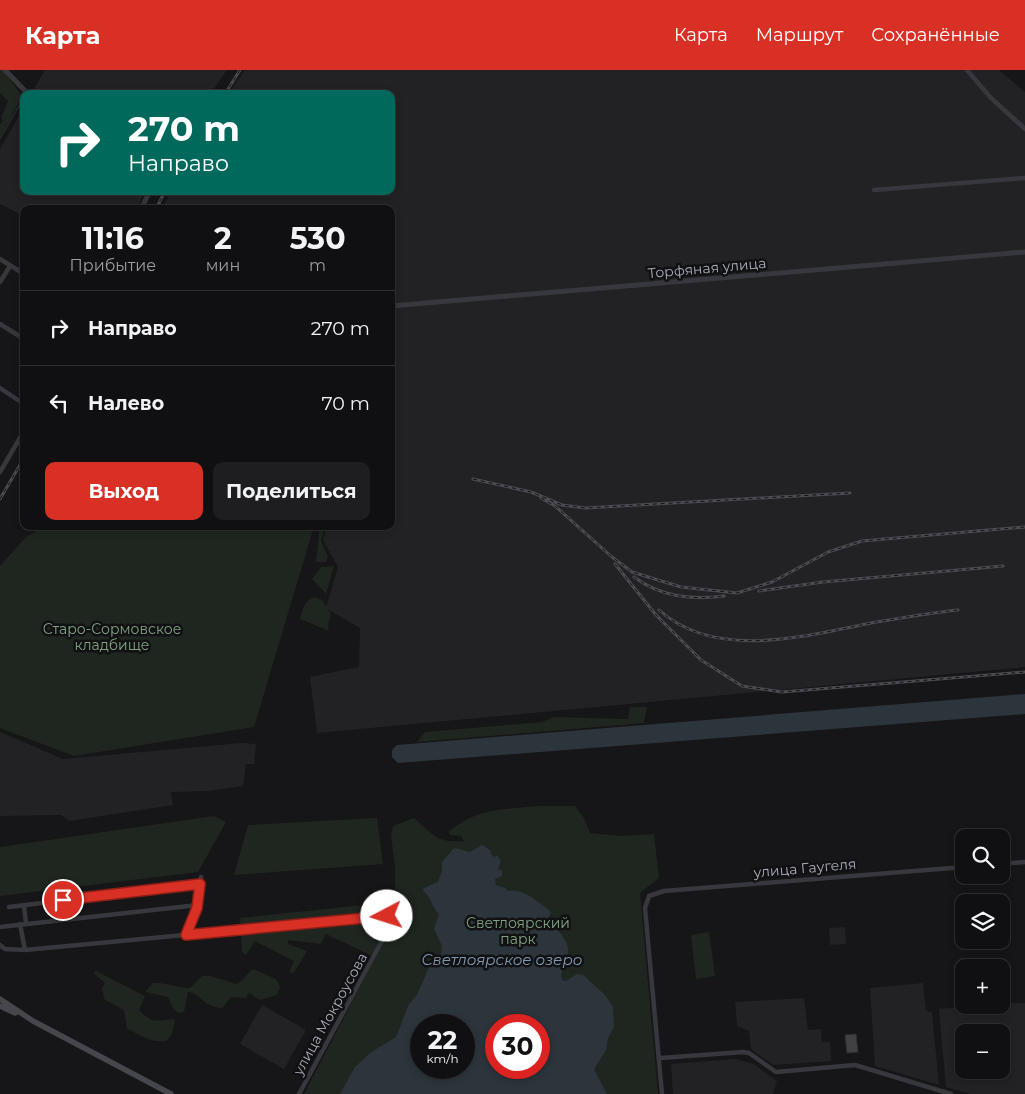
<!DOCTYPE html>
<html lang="ru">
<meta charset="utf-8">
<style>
:root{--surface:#101012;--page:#1e1e20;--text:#f1f3f6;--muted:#9c9d9f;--line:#303032;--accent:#d93025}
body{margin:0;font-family:Montserrat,sans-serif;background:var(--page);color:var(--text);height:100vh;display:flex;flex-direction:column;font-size:19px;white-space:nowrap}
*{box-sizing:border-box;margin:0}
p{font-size:16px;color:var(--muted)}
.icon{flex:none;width:28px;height:28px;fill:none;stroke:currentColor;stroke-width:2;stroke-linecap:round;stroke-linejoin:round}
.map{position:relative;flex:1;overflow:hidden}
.details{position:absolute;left:20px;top:135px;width:375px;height:325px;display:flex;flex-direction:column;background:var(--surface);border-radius:10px;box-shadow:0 2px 8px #0003,0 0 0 1px var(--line)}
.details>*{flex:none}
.hud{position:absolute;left:20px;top:20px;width:375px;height:105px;border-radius:10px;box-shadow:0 2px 8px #0003,0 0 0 1px var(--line);background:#00695c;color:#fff;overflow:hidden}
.controls{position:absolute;left:955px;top:759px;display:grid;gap:10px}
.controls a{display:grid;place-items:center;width:55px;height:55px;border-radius:10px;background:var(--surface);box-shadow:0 2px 8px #0003,0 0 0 1px var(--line);font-size:25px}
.speed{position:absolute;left:410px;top:944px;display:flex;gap:10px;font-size:25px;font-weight:700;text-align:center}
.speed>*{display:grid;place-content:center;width:65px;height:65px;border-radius:50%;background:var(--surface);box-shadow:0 2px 8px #0003,0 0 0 1px var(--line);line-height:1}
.speed small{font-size:12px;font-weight:400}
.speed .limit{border:8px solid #d22;background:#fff;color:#111}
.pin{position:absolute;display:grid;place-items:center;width:42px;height:42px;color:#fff;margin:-21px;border:2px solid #fff;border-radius:50%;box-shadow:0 1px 5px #0007}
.me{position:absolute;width:55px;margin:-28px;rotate:265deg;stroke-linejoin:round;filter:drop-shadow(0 0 4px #0008)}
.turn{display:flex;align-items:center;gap:18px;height:105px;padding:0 25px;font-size:22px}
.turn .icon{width:65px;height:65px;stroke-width:2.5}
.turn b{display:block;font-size:35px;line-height:42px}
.eta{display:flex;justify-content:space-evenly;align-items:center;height:85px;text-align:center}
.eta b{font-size:30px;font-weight:700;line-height:35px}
.action{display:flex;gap:10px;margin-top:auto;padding:10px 25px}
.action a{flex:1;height:58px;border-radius:10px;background:var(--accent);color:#fff;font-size:20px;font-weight:700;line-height:58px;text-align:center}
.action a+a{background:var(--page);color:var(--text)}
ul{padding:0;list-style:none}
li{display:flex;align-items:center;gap:15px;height:75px;padding:0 25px;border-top:1px solid var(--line)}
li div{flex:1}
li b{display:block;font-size:19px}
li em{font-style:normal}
header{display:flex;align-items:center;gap:30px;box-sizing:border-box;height:70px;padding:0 25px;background:var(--accent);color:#fff}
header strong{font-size:24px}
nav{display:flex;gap:28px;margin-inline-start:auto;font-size:18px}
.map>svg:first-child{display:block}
.built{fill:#222225;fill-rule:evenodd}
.green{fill:#1e261f;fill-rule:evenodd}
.water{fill:#2c353c;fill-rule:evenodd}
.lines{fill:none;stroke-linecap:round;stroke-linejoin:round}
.stream{stroke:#2c353c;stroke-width:1}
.building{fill:#404145;stroke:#303034}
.minor{stroke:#37383d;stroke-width:4.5}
.tertiary{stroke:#37383d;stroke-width:5}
.secondary{stroke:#45474d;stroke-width:5.5}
.rail-casing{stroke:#4a4c52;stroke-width:3}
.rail{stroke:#111113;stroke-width:1;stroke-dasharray:4;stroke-linecap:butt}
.route-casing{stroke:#8d1f18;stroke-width:12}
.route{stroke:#d93025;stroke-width:9}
.labels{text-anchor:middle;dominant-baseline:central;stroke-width:5;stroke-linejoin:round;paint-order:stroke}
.street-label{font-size:14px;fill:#a8adb8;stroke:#111113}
.park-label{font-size:14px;fill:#7fa381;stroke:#111113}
.water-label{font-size:15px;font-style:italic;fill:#7f9bb3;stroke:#111113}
</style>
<header>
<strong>Карта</strong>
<nav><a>Карта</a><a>Маршрут</a><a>Сохранённые</a></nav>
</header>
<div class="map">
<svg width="1025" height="1024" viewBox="0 0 1025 1024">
<rect width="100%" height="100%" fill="#161618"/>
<path class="built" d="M45,0H227L210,24H31Z
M245,0H999L1025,22V597L317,663L310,607L359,597L360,558L326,538L338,497L323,470L327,456H391V139H162L171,121H391V24H228Z
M24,37V121H145L137,139H24V146L0,134V79Z
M0,662L63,689L242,673L256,674L254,694H246L243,716L208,721L171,722L173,735L69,751L61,745L0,746Z
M845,857L846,874L830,875L829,858Z
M923,913L926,941L932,942L939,1015L875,996L870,918Z
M804,928L808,960L821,959L822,972H830L831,991L773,995L751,979L749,961L737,956L735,932Z
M1011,933H1025V1024H970L946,1017L939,939ZM964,962H1001V1000H964Z
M262,935L306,960L284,999L240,974Z
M735,989L754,994L777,1011L773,1024H673L671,994Z"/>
<path class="green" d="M0,0H3L22,26L0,68V55L3,50L1,48L8,31L0,23Z
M46,456H314L254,657L74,686L0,658V496L26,467Z
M320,456H325L321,471L328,487L326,492H316Z
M334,496L326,524L312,509L321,497Z
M316,527L323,531L331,544L328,554L329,561L300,549C303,538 304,530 316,527Z
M630,637H647L644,653L417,672L425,662L542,652L554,647L628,649Z
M538,736H575L584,748L590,763L621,766L654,764L659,808L640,823L658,1024H304L395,850V797L391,766L393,756L414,748C434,765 436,773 464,771L461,766L450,765L449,761C481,737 501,740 538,736ZM421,955H464V998H421ZM496,955H539V998H496Z
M214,746L226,752L198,802L0,826V777Z
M377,748L383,794L234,805L248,755Z
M383,833L381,869L372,886L326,864L321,874L288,870V874L307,881L294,903L289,902L294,891L255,871L246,885L242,882L240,848Z
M709,862L715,906L696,909L691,865Z
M253,899L276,909L280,917L277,925L260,930L249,923L246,928L231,927L222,938C203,937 200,923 188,922L184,942L178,943L173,938L168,927L145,922L153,913C167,912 176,918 190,918L202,906H211L236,914C244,911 246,904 253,899Z
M96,901L145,926L139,940C153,955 158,950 175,949L172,964L166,971C150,973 141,965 127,959L124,940L105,930L102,919L105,913L93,903Z"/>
<path class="water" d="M1025,624V644L398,693L392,687V680L397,675Z
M482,775L490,780L492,786L494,787L497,785L501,791L498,799L502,801V806L495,809L496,815L505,818L508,821C524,818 539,833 551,842L548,849L553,850C567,878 575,872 561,905L562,910L566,911L577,904L583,905L605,925L613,937L614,957L608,968L606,980L594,999L607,1024H340L355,997L370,983L396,967L409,934L417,925L430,895L441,884L442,876L434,859L439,844C431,837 432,827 423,821L424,818L438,812L442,801V792L454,778L470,782ZM421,955H464V998H421ZM496,955H539V998H496Z"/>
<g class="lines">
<path class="stream" d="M0,69L21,32"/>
</g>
<path class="building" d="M856,964L858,982L847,983L845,965Z"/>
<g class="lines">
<path class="minor" d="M967,0L991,28L1025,59
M874,120L1025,108
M0,189L24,204
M0,212L10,196
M0,254L24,269
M0,318L24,334
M0,402L24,361
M1001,794L1025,792
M24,835L26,854
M9,837L200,814
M20,854L25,880
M0,857L198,835
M185,865L198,835L201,807
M0,875L5,879L25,880L387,846L383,869L299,1024
M661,988L743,982L749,983L776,1002L855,995L951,1024
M662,1024L645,838L649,826L664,821L964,797"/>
<path class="tertiary" d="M5,0L28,24
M141,139L150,121
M391,236L1025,182"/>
<path class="secondary" d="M0,929L33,951L171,1024
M0,936L15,943"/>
<g class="rail-casing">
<path id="rail" d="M225,24L240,0
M156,139L165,121
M473,409L531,422L562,435L585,438L850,423
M541,428L555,436L612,487L632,502L681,517L737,523L772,512L828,482L862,471L1025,457
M0,429L24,388
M615,494L656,545L701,590L742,616L782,622L1025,602
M634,507C661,527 691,530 724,526
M759,521L823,512L1003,496
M659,540C716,591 805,566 871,553C900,548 929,543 958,540"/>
</g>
<use href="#rail" class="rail"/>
</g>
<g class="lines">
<g class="route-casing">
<path id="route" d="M63,830L200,814L197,838L186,865L387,846"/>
</g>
<use href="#route" class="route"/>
</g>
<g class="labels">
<g class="street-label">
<text transform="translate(707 198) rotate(-5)">Торфяная улица</text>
<text transform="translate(805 798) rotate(-5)">улица Гаугеля</text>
<text transform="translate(330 944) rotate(-61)">улица Мокроусова</text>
</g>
<g class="park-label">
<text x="112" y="559">Старо-Сормовское<tspan x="112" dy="16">кладбище</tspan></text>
<text x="518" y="853">Светлоярский<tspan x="518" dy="16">парк</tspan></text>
</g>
<g class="water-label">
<text x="502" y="889">Светлоярское озеро</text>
</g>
</g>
</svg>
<div class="controls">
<a><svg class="icon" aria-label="search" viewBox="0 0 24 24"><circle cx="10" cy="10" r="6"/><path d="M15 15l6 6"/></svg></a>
<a><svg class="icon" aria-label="layers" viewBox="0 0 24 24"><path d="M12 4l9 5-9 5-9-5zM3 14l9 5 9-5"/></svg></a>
<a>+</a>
<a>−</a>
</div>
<div class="speed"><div>22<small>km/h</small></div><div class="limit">30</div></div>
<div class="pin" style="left:63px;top:830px;background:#d93025"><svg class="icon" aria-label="arrive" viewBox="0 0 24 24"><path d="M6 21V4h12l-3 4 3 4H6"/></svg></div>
<svg class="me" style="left:387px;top:846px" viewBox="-20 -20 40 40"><circle r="19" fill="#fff"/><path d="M0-13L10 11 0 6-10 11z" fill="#d93025"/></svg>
<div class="hud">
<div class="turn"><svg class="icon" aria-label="right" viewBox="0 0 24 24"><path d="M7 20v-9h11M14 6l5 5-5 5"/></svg><div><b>270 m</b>Направо</div></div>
</div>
<section class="details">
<div class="eta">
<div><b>11:16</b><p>Прибытие</p></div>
<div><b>2</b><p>мин</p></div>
<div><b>530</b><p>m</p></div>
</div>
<ul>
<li><svg class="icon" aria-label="right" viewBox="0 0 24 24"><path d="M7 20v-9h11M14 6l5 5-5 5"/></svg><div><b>Направо</b></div><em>270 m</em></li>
<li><svg class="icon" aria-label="left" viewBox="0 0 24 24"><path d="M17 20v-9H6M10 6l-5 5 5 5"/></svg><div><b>Налево</b></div><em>70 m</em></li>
</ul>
<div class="action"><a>Выход</a><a>Поделиться</a></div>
</section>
</div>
